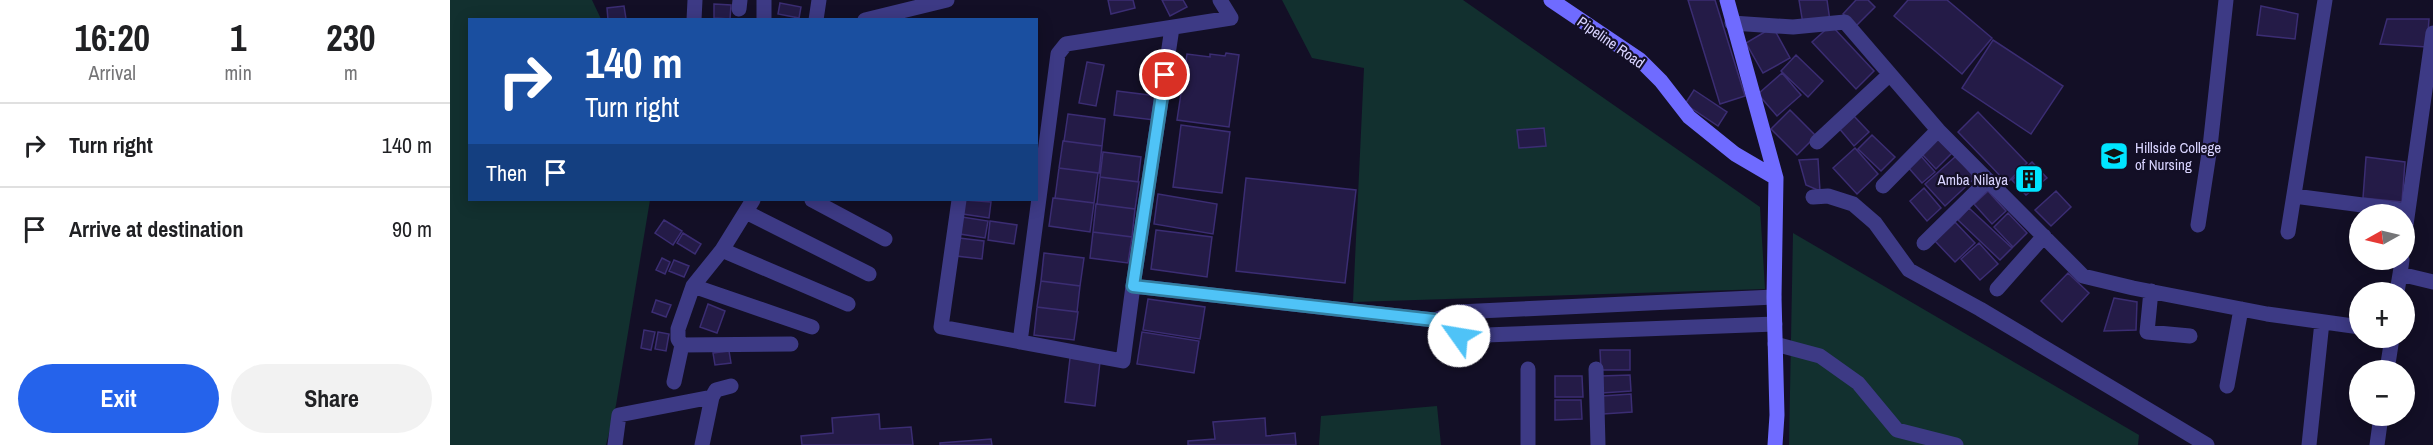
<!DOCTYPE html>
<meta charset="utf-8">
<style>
:root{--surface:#fff;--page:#f2f2f2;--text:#202124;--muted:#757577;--line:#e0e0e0;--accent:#2563eb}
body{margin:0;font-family:"Archivo Narrow",sans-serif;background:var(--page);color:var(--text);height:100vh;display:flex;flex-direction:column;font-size:22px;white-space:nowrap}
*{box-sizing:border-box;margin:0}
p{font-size:20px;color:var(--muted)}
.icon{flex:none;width:33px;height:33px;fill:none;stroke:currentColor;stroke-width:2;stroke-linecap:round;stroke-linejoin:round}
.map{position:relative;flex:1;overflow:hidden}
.side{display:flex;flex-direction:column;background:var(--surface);width:450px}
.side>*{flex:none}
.top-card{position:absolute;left:18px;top:18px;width:570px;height:183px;border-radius:0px;box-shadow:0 3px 15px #0003;background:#1a4fa0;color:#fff;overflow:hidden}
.needle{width:39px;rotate:262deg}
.controls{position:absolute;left:1899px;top:204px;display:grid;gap:12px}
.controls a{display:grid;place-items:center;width:66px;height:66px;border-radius:50%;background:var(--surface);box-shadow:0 3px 15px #0003;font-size:30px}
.pin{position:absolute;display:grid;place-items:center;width:51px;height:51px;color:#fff;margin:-26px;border:3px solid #fff;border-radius:50%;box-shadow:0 2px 6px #0007}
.me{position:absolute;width:66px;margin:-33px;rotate:302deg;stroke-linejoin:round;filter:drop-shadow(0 0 4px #0008)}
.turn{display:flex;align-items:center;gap:21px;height:126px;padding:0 18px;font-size:27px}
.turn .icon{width:78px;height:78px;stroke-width:2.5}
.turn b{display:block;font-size:42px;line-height:51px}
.then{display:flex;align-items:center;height:57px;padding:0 18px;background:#0003;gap:12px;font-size:22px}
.eta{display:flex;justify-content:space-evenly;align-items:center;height:102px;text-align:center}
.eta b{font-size:36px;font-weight:700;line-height:42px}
.primary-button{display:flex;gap:12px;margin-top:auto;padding:12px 18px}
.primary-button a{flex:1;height:69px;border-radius:36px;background:var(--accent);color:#fff;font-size:24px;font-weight:700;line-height:69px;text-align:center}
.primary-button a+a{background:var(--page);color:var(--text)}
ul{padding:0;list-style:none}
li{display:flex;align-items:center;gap:18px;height:84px;padding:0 18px;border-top:2px solid var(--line)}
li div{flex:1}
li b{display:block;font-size:22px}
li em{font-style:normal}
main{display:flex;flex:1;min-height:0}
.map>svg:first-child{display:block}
.green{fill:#12302f}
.building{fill:#241b47;stroke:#3b2d73;stroke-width:1.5}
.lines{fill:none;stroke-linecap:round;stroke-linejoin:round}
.street{stroke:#3d3a85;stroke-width:15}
.secondary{stroke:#6f6bff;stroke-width:15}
.route-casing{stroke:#337fa1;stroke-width:15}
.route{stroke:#4fc3f7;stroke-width:10}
.labels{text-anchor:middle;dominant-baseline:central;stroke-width:4.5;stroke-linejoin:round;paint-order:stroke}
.street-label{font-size:15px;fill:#d9d4ff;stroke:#130f26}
.poi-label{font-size:15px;fill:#d9d4ff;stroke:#130f26;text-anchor:start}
</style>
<main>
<section class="side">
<div class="eta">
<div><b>16:20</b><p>Arrival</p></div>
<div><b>1</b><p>min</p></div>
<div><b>230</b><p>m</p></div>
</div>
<ul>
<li><svg class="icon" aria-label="right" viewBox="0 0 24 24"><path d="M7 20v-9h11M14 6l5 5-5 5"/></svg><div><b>Turn right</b></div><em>140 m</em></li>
<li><svg class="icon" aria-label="arrive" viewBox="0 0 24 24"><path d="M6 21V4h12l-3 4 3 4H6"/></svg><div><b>Arrive at destination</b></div><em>90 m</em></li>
</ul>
<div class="primary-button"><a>Exit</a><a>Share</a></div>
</section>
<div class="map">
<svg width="1983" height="445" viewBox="0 0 1983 445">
<rect width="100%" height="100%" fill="#130f26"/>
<path class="green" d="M0,0H142L151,19L20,20V200H200L166,405L156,445H0Z
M832,0H1013L1310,207L1315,289L903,302L914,68L862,58Z
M1343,233L1689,435L1688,445H1339Z
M987,406L991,445H869L871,416Z"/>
<path class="building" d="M658,0H683L685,8L661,14Z
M712,0H733L737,7L720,16Z
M1238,0H1265L1295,96L1270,104Z
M1349,0H1377L1380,21L1353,24Z
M1406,0H1418L1425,7L1406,26L1393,14Z
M1458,0H1497L1542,38L1512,74L1444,16Z
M330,3L351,7L349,18L328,14Z
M264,4L281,5L280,19L264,18Z
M174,6L176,19L158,20L157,8Z
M1811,6L1848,14L1845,39L1807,35Z
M1937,19H1979L1977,47L1930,44Z
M1381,25L1424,71L1406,89L1362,42Z
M1323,27L1340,58L1313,73L1296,43Z
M1543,40L1613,86L1581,134L1512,88Z
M776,53L789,55L779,127L727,120L737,54L760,57V54L775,56Z
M1346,55L1373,81L1358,97L1331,71Z
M637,62L654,65L646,106L629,103Z
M1332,73L1351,95L1327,116L1308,94Z
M1244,90L1277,112L1268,126L1235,104Z
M667,91L707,96L704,120L664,115Z
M1340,110L1366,136L1347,155L1321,129Z
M1528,112L1577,163L1557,183L1508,132Z
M618,114L655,119L652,146L614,141Z
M1402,114L1419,132L1404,146L1388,127Z
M731,125L780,132L772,193L723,187Z
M1094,128L1096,146L1069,148L1067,130Z
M1422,135L1445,157L1431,171L1408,149Z
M1485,136L1502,153L1486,169L1470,152Z
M613,141L652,146L649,173L609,168Z
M1405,148L1428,174L1407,194L1383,168Z
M653,152L691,157L688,182L650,177Z
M1470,155L1485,172L1472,183L1457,166Z
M1506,156L1525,178L1495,206L1475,184Z
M1916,157L1955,162L1952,202L1913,198Z
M1368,159L1370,191L1356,185L1349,160Z
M1582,162L1597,178L1576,195L1562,180Z
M609,168L648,173L644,203L605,198Z
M650,177L689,182L685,209L647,204Z
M796,178L906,190L895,283L786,271Z
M1474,188L1491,208L1477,221L1460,201Z
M1538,191L1556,211L1542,224L1524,204Z
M1606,191L1621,207L1601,226L1585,210Z
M708,194L767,204L763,234L704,224Z
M603,198L644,203L640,232L599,226Z
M515,200L541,202L539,218L513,214Z
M646,204L685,209L682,237L643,232Z
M1519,208L1562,248L1550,260L1508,220Z
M1558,213L1577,233L1563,247L1544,227Z
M512,217L538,221L535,238L510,234Z
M214,220L232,231L223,245L205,233Z
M540,221L567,225L564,244L538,240Z
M1505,222L1525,243L1505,262L1485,241Z
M706,230L762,237L757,277L701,269Z
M643,232L682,237L678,263L640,258Z
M233,233L251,244L245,254L227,243Z
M509,238L534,241L532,259L506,256Z
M1529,243L1548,264L1530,280L1511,259Z
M594,253L634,258L630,286L591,281Z
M212,258L220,262L215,274L206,270Z
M224,260L239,266L234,277L219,271Z
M1618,273L1639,293L1612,322L1591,301Z
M591,281L630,286L627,312L587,307Z
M1664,298L1687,302L1686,330L1654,331Z
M698,299L755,307L750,339L693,330Z
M206,300L221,305L216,317L202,312Z
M258,304L275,311L267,333L250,327Z
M587,307L628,312L624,340L584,335Z
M194,330L205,332L201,350L191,348Z
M208,332L219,334L216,351L205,349Z
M692,332L749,341L744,373L687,364Z
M1150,350H1180V370H1151Z
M279,351L281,363L265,365L263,353Z
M620,358L650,362L645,406L615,402Z
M1180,375L1181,391L1152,393L1151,376Z
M1105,376H1132L1133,397H1105Z
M1181,394L1182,412L1153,414L1152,396Z
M1105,400H1131L1132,419L1105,420Z
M429,414L430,429L461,427L463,445H352L351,436L383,433L382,418Z
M815,418L816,436L845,433L846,445H738V441L765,439L763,422Z
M541,439L542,445H490V443Z"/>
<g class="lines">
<path class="street" d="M289,9L290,0
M244,20L245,0
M314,20V0
M366,20L369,0
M415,20L497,0
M1282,23L1343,27L1395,22L1488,130L1433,186
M1488,130L1633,276L1683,288L1817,314L1910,327
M1367,142L1440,74
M1844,196L1958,211
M1363,197L1378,196L1403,204L1425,223L1459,270L1530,309L1757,445
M303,200L272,250L243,286L228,329V339L232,345L341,344
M362,200L435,239
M509,200L491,327L673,361L683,286L984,320L1008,312L1324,297
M296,212L419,274
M1748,225L1760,147L1776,0
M1838,232L1875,0
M1954,239L1983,33
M1474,243L1538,180
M272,250L398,304
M1952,260L1950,274L1983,282
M243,286L362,327
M683,286L722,28
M1547,289L1594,236
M1701,291L1697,332L1740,336
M1947,292L1950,274
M984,320L1009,336L1325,324
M570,342L608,54L616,44L781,18L770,0
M1325,344L1370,356L1408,383L1447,430L1506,445
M1078,369V445
M1146,369L1148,445
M1937,370L1942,338
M224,382L232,345
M1777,386L1791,309
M165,445L169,415L262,397
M252,445L262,397L266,390L281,386
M1859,445L1872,322
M1927,445L1931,416"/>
<path class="secondary" d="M1101,0L1190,60L1211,81L1239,117L1285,154L1326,178
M1277,0L1326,178L1324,297L1327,415L1325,445"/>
</g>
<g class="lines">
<g class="route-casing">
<path id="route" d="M715,75L683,286L984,320L1009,336"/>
</g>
<use href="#route" class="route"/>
</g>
<defs>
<g id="university-square" transform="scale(1.5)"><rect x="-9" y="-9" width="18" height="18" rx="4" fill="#00e5ff" stroke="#130f26"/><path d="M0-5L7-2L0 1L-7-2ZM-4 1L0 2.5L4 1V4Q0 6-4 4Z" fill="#111"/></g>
<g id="building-square" transform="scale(1.5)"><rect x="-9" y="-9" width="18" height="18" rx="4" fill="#00e5ff" stroke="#130f26"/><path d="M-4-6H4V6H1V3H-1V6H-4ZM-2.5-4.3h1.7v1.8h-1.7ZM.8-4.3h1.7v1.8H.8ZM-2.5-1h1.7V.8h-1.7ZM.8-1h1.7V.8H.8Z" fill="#111"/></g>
</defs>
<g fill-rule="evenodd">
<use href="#university-square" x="1664" y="156"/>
<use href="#building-square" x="1579" y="179"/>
</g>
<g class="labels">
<g class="street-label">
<text transform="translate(1161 42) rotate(35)">Pipeline Road</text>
</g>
<g class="poi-label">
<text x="1685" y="147">Hillside College<tspan x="1685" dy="17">of Nursing</tspan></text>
<text x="1558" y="179" text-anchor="end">Amba Nilaya</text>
</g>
</g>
</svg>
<div class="controls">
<a><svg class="needle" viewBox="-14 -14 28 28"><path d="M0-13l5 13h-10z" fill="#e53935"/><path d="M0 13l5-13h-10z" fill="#757577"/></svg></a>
<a>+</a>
<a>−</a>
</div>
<div class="pin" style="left:715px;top:75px;background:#d93025"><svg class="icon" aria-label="arrive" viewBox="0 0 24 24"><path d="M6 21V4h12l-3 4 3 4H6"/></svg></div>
<svg class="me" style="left:1009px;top:336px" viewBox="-20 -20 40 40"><circle r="19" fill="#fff"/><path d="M0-13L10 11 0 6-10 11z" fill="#4fc3f7"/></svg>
<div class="top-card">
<div class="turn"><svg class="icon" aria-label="right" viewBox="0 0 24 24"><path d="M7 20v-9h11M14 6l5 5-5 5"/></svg><div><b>140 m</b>Turn right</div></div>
<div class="then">Then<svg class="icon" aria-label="arrive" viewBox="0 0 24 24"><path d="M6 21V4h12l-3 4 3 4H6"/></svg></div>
</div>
</div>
</main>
